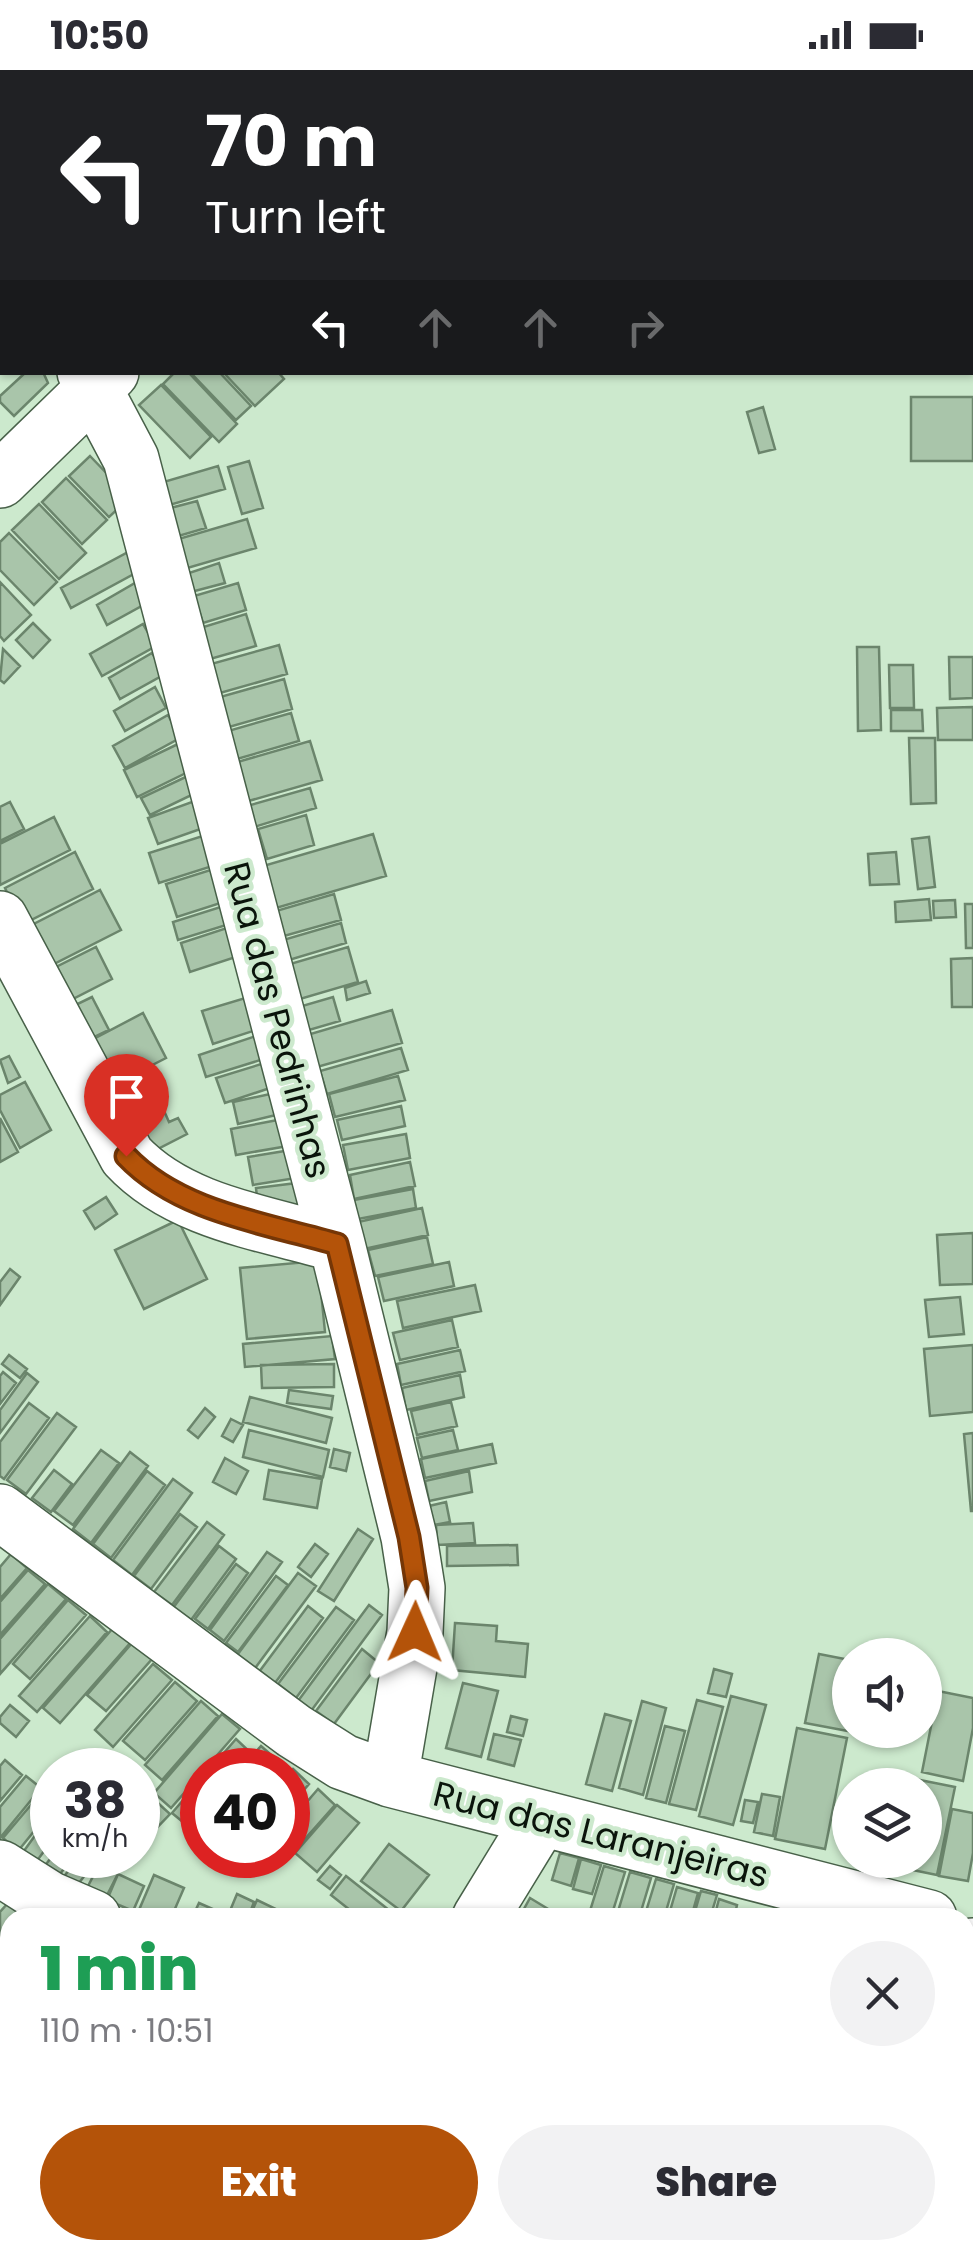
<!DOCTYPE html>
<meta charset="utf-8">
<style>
:root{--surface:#fff;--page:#f2f2f3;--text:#2b2b33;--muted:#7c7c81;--accent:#b45309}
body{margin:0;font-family:Poppins,sans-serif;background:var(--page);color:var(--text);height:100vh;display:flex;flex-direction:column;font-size:38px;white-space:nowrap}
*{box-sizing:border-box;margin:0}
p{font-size:32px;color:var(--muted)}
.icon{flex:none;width:55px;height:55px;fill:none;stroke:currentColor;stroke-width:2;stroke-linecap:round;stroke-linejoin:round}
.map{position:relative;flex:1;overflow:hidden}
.panel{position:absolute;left:0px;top:1838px;width:975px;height:352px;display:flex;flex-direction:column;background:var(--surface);border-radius:30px 30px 0 0;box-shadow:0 2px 8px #0004}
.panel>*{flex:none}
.banner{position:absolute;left:0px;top:0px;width:975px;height:305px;box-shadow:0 2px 8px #0004;background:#202124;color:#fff;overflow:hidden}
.fabs{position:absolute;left:832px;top:1568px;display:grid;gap:20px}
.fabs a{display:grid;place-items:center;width:110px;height:110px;border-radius:50%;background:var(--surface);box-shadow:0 2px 8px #0004;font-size:50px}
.speed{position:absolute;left:30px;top:1678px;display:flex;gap:20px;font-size:50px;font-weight:700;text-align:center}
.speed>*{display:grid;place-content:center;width:130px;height:130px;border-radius:50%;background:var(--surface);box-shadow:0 2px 8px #0004;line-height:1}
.speed small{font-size:25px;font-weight:400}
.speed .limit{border:15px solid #d22;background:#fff;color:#111}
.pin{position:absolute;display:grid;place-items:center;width:85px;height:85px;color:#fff;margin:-102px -42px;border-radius:50% 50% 50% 0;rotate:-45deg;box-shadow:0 0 10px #0007}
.pin .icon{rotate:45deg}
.me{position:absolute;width:110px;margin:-55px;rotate:1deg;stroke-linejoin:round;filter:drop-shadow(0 0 8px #0008)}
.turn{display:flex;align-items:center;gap:35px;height:210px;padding:0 40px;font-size:45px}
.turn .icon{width:130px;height:130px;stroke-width:2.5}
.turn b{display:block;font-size:70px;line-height:85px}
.lanes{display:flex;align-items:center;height:95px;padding:0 40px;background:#0003;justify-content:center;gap:50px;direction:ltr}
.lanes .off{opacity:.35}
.round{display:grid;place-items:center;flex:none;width:105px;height:105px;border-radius:52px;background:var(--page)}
.head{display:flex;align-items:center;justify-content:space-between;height:170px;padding:0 40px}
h1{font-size:60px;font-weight:800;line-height:75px;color:#1e9e55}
.action{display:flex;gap:20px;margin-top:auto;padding:20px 40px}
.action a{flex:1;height:115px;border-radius:60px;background:var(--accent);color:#fff;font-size:40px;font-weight:800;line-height:115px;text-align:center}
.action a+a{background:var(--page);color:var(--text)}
.status{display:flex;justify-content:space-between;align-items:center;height:70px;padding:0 50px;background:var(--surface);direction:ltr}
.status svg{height:28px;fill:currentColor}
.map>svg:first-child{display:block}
.building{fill:#a9c5aa;stroke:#6b856c;stroke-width:2.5}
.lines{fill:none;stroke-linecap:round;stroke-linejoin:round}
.minor-casing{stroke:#486149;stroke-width:58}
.minor{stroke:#fff;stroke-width:55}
.route-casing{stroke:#753606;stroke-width:25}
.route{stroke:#b45309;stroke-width:18}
.labels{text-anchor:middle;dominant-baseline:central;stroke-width:9;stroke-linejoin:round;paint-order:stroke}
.street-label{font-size:35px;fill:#0a140b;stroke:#cce9cd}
</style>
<div class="status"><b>10:50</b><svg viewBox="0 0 49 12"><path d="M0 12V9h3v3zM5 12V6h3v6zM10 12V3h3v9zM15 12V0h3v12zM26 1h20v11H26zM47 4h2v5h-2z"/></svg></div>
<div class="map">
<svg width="973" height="2188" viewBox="0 0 973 2188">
<rect width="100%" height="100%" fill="#cce9cd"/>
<path class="building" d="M26,302H43L48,313L14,346L0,332V326Z
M175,302H188L237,354L219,372L163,314Z
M190,302H219L251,336L236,350Z
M223,302H278L284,309L255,336Z
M161,315L211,367L190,388L139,335Z
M911,327H973V391H911Z
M763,337L775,379L759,383L747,342Z
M90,386L112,409L123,434L109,447L69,406Z
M249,391L263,438L242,444L228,397Z
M218,396L225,419L166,436L160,413Z
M66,408L107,450L82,474L42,432Z
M197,431L206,458L175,467L167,439Z
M39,434L86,483L59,509L12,460Z
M247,449L256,478L184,499L175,470Z
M9,463L57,512L34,535L0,500V472Z
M132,480L143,499L71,538L61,518Z
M219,493L225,513L191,522L186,504Z
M0,512L31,545L4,571L0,566Z
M135,513L147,533L107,555L97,535Z
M238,513L246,540L203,553L194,526Z
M246,544L256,576L210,589L200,558Z
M33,553L50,570L33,588L16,570Z
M143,554L156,576L102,606L90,584Z
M279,575L287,604L220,623L211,594Z
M857,577H879L881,660L858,661Z
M3,579L20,596L4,613L0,610Z
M152,583L165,604L120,629L109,608Z
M949,587H973V628L950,629Z
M889,595H913L914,638H890Z
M284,609L292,639L229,657L220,627Z
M155,617L166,638L125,661L114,641Z
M973,637V670H938L937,638Z
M891,640H922L923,661H891Z
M291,643L299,671L237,689L228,661Z
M168,645L180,668L125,698L113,676Z
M909,668H935L936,733L911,734Z
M310,671L322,710L245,732L234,693Z
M178,674L192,700L137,727L124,700Z
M192,704L200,721L150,745L141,728Z
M310,718L316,738L254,757L247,736Z
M200,729L209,756L158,774L148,748Z
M10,732L24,759L0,771V737Z
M306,745L314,775L267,789L258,759Z
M54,747L70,780L0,815V774Z
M212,763L222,793L159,813L149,783Z
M373,764L386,806L276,838L263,796Z
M929,767L935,817L918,819L912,769Z
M75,782L93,819L23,854L5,818Z
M896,782L899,814L870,815L868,784Z
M220,797L230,830L177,847L166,814Z
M100,820L121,860L42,900L22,860Z
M334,824L341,850L284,866L276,841Z
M929,829L931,850L896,852L895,832Z
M955,830L956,847L934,848L933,831Z
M230,834L236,852L178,870L173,852Z
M965,834H973V878H966Z
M341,853L346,873L289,890L283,870Z
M236,855L245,884L190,902L181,873Z
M96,877L112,909L63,934L46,902Z
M348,877L358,912L300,929L290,894Z
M973,888V937H952L951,889Z
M366,911L370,923L347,930L345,918Z
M252,926L262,958L213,974L202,941Z
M92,927L109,960L84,972L67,939Z
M333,927L340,951L309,960L302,936Z
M392,940L402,973L317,997L307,965Z
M143,943L166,988L109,1017L86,973Z
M262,964L270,987L206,1007L199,985Z
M401,978L408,1000L327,1024L320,1001Z
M9,986L20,1007L8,1013L0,990Z
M268,992L276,1016L225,1033L216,1008Z
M143,1004L162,1042L133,1057L114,1019Z
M398,1006L405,1030L335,1047L329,1024Z
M25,1012L51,1060L20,1078L0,1040V1025Z
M275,1023L280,1044L238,1054L233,1032Z
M401,1036L405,1056L342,1070L337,1050Z
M165,1043L169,1052L178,1048L187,1064L144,1086L130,1060Z
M0,1048L18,1082L0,1092Z
M283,1049L288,1076L236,1085L231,1059Z
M406,1064L410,1088L348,1100L343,1075Z
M291,1080L296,1108L253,1115L248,1087Z
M410,1092L415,1116L354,1129L350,1105Z
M297,1113L300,1142L259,1146L256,1118Z
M413,1119L416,1138L358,1149L354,1130Z
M106,1127L117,1144L95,1159L84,1141Z
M422,1138L428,1165L364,1179L358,1152Z
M178,1150L207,1209L144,1239L115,1180Z
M973,1163V1214L940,1215L937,1165Z
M427,1167L433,1194L375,1206L368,1180Z
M318,1191L325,1262L247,1269L240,1198Z
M449,1192L454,1216L384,1231L378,1207Z
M10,1199L20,1207L0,1235V1212Z
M475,1215L481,1241L403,1258L397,1231Z
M960,1227L964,1264L929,1267L925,1230Z
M452,1250L458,1277L400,1290L393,1263Z
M332,1266L335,1289L245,1297L243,1274Z
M973,1275V1342L930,1346L924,1279Z
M460,1280L465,1301L401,1315L397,1294Z
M9,1285L27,1299L20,1308L2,1294Z
M334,1294V1317L262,1318L261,1295Z
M3,1302L16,1313L0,1334V1306Z
M27,1303L38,1312L0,1363V1340Z
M460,1305L464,1327L406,1340L402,1318Z
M289,1320L333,1326L331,1339L287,1333Z
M250,1327L332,1348L326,1373L243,1352Z
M451,1332L457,1356L417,1365L411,1341Z
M29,1333L49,1348L4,1409L0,1406V1372Z
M205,1338L215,1347L198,1368L188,1360Z
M57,1343L76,1357L26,1424L7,1410Z
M231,1349L243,1355L233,1372L222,1366Z
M249,1360L329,1380L323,1407L243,1387Z
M453,1360L458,1380L422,1388L417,1368Z
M973,1363V1441H971L964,1364Z
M492,1374L496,1393L425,1408L421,1389Z
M334,1379L350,1383L346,1401L330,1397Z
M101,1380L119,1393L73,1455L54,1441Z
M130,1382L148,1396L91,1473L73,1459Z
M225,1388L248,1401L236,1424L213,1412Z
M54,1400L72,1414L51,1442L32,1428Z
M269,1400L322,1409L317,1438L264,1429Z
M147,1401L165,1415L111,1488L93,1474Z
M469,1401L472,1422L429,1431L425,1411Z
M173,1409L192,1423L132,1505L113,1490Z
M446,1432L450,1452L434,1455L429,1436Z
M180,1444L197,1457L151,1519L134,1506Z
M207,1452L224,1465L172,1535L154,1522Z
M473,1453L475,1473L437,1475L436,1455Z
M358,1459L373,1469L334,1531L318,1521Z
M315,1474L328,1484L311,1507L298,1497Z
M517,1475L518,1495L447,1496V1476Z
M219,1476L236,1489L191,1550L173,1538Z
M267,1482L282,1492L224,1571L210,1560Z
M11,1484L27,1498L0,1529V1497Z
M236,1494L248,1503L208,1559L195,1549Z
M28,1500L45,1514L0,1565V1532Z
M298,1503L316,1516L253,1601L235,1588Z
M276,1506L288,1515L238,1582L226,1573Z
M48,1514L66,1529L0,1604V1569Z
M68,1530L86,1545L30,1609L13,1594Z
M369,1535L382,1545L311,1641L298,1631Z
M308,1536L323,1548L275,1613L259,1602Z
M336,1537L354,1550L296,1628L278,1614Z
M90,1546L107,1562L37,1642L19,1626Z
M455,1553L497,1556L496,1571L528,1574L525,1607L452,1600Z
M114,1557L131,1572L60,1653L43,1638Z
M133,1572L152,1589L106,1641L87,1625Z
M362,1579L379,1593L334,1654L316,1641Z
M819,1584L850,1590L853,1662L805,1653Z
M153,1594L172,1610L113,1677L95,1660Z
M714,1599L732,1604L726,1627L708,1623Z
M175,1612L197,1631L145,1690L123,1671Z
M463,1613L498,1621L481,1687L446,1678Z
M938,1621L973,1628V1658L963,1711L922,1702Z
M731,1626L766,1635L733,1755L699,1746Z
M697,1630L723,1637L696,1740L669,1734Z
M201,1631L218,1646L162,1710L145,1695Z
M642,1631L666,1638L643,1725L619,1718Z
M10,1635L29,1651L16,1667L0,1653V1647Z
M222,1644L240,1659L171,1738L154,1723Z
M605,1644L631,1651L612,1721L586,1714Z
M511,1646L527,1650L523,1666L507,1662Z
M665,1656L685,1661L666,1733L646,1728Z
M797,1658L847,1668L825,1779L775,1769Z
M494,1664L521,1670L514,1696L488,1689Z
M236,1669L252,1684L239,1700H209Z
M261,1676L286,1698L284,1700H240Z
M5,1690L22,1705L0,1731V1696Z
M293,1699L309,1714L288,1738V1705Z
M26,1706L41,1718L0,1768V1737Z
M202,1708V1741L189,1757L172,1743Z
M915,1709L955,1717L937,1805L898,1797L899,1790H925V1715H914Z
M318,1719L335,1735L288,1788L284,1785H288V1754Z
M41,1723L52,1732V1739L18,1781L3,1768Z
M762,1724L780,1727L773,1766L754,1762Z
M745,1730L758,1732L753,1753L741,1751Z
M159,1734L170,1744L150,1765L139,1754Z
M337,1735L359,1753L317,1802L295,1783Z
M952,1739L973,1743V1783L968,1811L939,1806Z
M52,1742V1770L34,1795L21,1785Z
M389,1774L429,1805L401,1841L361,1811Z
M560,1783L579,1788L571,1816L552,1810Z
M53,1785H74L55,1811L41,1801Z
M80,1785H100L73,1821L60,1812Z
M104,1785L126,1788L104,1831L85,1822Z
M581,1789L601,1795L592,1824L573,1819Z
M330,1796L341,1805L330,1819L318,1810Z
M604,1796L625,1802L611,1847L590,1841Z
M630,1802L651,1808L639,1848H616Z
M118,1804L144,1816L133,1841L107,1830Z
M154,1805L184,1818L171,1848H155L139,1840Z
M346,1806L399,1848H360L331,1825Z
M656,1809L674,1814L664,1848H644Z
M677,1817L698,1823L691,1848H668Z
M701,1821L717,1825L710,1848H693Z
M237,1824L254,1832L248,1848H227Z
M530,1828L563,1848H519Z
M719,1829L737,1835L734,1848H714Z
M257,1830L276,1839L272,1848H249Z
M8,1833L23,1848H10V1861L0,1872V1842Z
M199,1833L224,1844L223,1848H192Z
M2,1950L10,1955V1991L0,2008Z
M965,1976L973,1977V2024L965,2023Z
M965,2156L973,2157L972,2188H951L952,2180H965Z
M163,2180H210L207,2188H162Z
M244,2180H291L289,2188H267Z
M372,2180H398L411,2186L373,2188L369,2186Z
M786,2180H848L841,2188H780Z"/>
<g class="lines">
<g class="minor-casing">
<path id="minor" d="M402,2L404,0
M0,22L2,32
M0,89H2
M85,302L131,389L337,1174L409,1467L417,1518L415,1562L390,1709
M0,410L111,302
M0,849L127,1086C179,1142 265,1153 337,1174
M0,1442L294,1661L343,1692L390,1709L929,1848
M0,1798L49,1829L93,1848
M480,1848L540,1750
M965,1887L973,1876
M0,2050L10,2057
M575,2180L600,2188
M66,2188L67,2180
M329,2188L332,2180
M750,2188L756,2180"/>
</g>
<use href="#minor" class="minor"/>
</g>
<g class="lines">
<g class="route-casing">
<path id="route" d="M126,1086C179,1142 265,1153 337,1174L409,1467L417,1518L415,1562"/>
</g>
<use href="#route" class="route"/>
</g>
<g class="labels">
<g class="street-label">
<text transform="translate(278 950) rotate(75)">Rua das Pedrinhas</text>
<text transform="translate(601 1764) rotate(14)">Rua das Laranjeiras</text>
</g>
</g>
</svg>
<div class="fabs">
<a><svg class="icon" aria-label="sound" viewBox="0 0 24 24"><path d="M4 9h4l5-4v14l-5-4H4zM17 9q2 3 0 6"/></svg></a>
<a><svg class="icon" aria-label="layers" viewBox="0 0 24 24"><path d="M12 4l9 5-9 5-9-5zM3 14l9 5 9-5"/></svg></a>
</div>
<div class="speed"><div>38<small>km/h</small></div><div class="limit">40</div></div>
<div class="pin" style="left:126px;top:1086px;background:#d93025"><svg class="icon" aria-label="arrive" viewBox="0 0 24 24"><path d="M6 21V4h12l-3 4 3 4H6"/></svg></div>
<svg class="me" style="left:415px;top:1562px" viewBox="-20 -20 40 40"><path d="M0-17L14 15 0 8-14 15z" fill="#b45309" stroke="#fff" stroke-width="4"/></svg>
<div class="banner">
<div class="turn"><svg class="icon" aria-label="left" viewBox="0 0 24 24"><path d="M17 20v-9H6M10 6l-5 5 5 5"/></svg><div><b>70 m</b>Turn left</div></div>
<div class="lanes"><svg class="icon" aria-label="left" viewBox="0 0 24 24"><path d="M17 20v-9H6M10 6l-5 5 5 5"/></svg><svg class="icon off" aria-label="ahead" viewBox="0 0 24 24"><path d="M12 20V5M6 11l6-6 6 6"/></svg><svg class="icon off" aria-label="ahead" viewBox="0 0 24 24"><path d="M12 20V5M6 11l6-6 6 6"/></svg><svg class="icon off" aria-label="right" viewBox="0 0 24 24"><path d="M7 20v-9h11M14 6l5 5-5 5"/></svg></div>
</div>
<section class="panel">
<div class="head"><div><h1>1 min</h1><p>110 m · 10:51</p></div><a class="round"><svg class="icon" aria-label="close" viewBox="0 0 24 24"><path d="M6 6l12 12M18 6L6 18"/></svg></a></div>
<div class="action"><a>Exit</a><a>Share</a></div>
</section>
</div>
